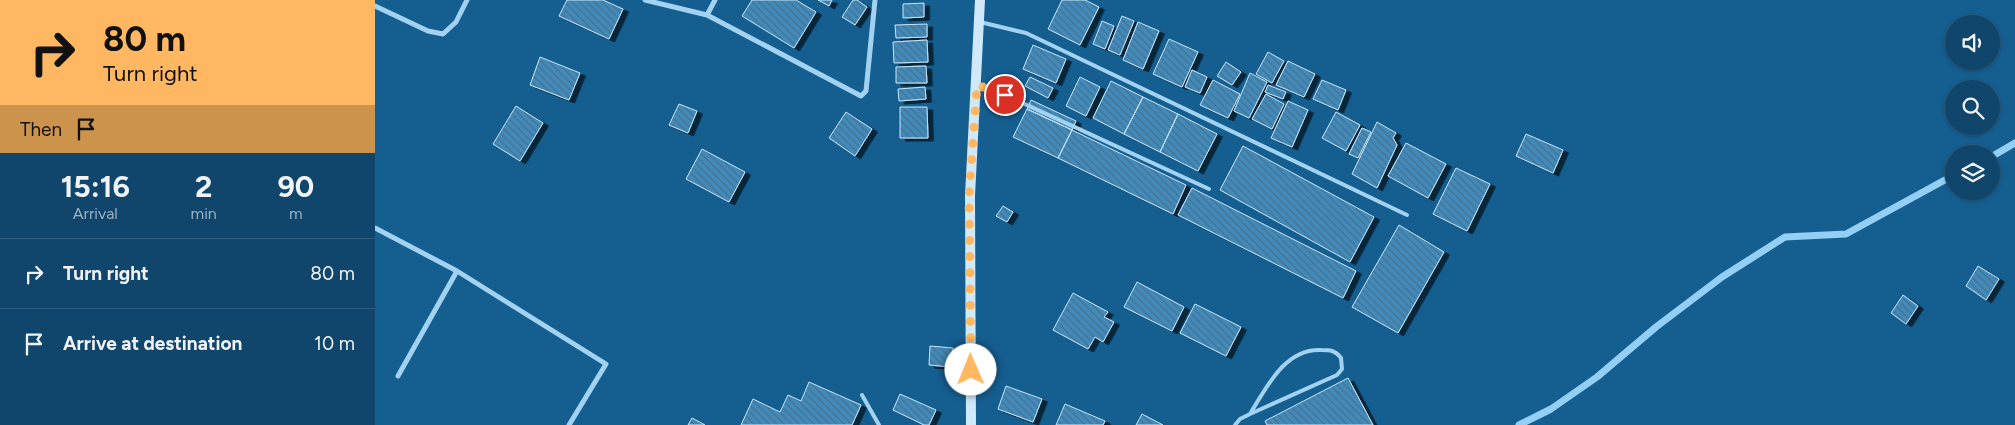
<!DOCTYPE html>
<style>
:root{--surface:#10466c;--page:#194d72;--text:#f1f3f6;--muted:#9cb1c2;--line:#305e7f}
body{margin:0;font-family:Figtree,sans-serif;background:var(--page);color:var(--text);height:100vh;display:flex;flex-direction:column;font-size:19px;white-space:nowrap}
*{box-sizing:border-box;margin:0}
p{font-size:16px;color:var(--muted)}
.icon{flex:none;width:28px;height:28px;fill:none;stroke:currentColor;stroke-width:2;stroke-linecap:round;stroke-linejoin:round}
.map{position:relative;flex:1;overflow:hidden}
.panel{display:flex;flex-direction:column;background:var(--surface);width:375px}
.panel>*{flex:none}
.hud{background:#ffb861;color:#111;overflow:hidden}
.controls{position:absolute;left:1570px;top:15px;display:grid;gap:10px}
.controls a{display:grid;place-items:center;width:55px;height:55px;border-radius:50%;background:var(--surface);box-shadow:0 1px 4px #0004,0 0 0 1px var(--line);font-size:25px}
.pin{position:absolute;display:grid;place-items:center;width:42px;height:42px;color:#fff;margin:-21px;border:2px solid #fff;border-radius:50%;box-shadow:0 1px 5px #0007}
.me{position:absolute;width:55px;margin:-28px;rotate:359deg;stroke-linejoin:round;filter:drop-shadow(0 0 4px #0008)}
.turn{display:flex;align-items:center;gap:18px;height:105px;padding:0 20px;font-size:22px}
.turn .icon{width:65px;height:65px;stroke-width:2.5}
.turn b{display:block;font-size:35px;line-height:42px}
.then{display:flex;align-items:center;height:48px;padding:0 20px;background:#0003;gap:10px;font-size:19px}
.eta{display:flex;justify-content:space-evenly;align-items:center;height:85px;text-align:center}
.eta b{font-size:30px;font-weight:700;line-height:35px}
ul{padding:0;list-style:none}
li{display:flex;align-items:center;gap:15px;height:70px;padding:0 20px;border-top:1px solid var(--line)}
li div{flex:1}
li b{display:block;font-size:19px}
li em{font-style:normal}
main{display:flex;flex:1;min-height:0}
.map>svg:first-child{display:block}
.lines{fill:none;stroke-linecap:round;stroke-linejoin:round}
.stream{stroke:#93cff4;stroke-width:7}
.building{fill:url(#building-back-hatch);stroke:#c8e8fc;filter:url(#shadow)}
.service{stroke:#a1d2f1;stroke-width:4}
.minor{stroke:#a1d2f1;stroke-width:5}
.secondary{stroke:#cfe9fb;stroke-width:10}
.route{stroke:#ffb861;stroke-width:9;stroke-dasharray:0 16.2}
</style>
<main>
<section class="panel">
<div class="hud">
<div class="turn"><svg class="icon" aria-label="right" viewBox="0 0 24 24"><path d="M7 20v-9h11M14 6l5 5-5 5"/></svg><div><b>80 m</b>Turn right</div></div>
<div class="then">Then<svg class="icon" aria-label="arrive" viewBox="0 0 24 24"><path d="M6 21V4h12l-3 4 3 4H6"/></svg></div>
</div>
<div class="eta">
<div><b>15:16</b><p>Arrival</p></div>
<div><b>2</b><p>min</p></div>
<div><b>90</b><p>m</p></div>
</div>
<ul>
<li><svg class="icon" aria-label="right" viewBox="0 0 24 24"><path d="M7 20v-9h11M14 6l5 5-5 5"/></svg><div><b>Turn right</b></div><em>80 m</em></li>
<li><svg class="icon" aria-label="arrive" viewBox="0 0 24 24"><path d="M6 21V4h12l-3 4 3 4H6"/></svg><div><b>Arrive at destination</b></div><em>10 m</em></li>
</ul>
</section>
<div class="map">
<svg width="1640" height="425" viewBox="0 0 1640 425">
<defs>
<pattern id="building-back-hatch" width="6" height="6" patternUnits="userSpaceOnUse" patternTransform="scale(1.25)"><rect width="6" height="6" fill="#428aba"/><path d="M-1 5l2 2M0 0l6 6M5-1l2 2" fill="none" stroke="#46718e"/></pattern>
<filter id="shadow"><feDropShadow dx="5.5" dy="3" stdDeviation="0" flood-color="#0009"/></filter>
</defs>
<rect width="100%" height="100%" fill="#155e90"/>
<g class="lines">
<path class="stream" d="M1616,157L1640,143
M1144,425L1176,409L1222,377L1281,327L1347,277L1410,237L1471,234L1579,175"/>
</g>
<path class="building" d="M192,0H228L248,9L234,39L184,16Z
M377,0H421L441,12L419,48L367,16Z
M443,0H457L454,6Z
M478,0H482L492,7L480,25L467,17Z
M687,0H710L724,7L705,45L673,29Z
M549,3V17L528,18V4Z
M747,16L759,21L745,55L733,50Z
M727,21L739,26L730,49L718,44Z
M763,22L784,31L768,69L748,60Z
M552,24V37L521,38L520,25Z
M794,39L823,52L807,87L778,74Z
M552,40L553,62L519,63L518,42Z
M658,45L691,59L681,83L648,69Z
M893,52L909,61L897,83L881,74Z
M165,57L205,73L194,100L155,85Z
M913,61L940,74L929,97L901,85Z
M851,62L866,72L857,85L842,76Z
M551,66L552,83H521V67Z
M817,70L832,77L825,93L810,87Z
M875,73L892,82L874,118L859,111Z
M655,77L678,88L673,98L650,86Z
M705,77L725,87L711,116L691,106Z
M838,80L865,94L853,118L825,105Z
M947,80L971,90L963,110L938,99Z
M736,81L768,97L749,134L718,118Z
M893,85L911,92L908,99L890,92Z
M550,87L551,99L524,101L523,89Z
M891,94L909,104L897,129L877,119Z
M768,97L803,114L785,152L749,134Z
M656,100L701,121L697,130L652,109Z
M913,101L933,110L917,147L896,138Z
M304,104L322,111L313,133L294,125Z
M141,106L168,123L145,161L118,144Z
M525,107H552L553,138H525Z
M652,109L697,130L683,158L638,137Z
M471,112L497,129L480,156L454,138Z
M961,112L985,125L971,151L947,138Z
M803,114L842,134L823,171L785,152Z
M1002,122L1021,133L1018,138L1022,145L1002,188L977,174Z
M987,128L996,132L983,158L974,154Z
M697,130L811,185L798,214L683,158Z
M1151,134L1188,150L1178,173L1141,156Z
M1031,143L1071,164L1053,198L1013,176Z
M868,146L999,217L975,262L845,190Z
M327,149L370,172L354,202L311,179Z
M1081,168L1115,184L1092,231L1058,214Z
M817,188L981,271L968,298L803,215Z
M628,206L638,212L632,222L621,216Z
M1024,225L1069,252L1023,333L977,307Z
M1603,266L1624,279L1611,300L1591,286Z
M762,282L809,307L797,331L749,307Z
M698,293L733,312L729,317L739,322L728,342L720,337L713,349L678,330Z
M1528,295L1543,306L1531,324L1516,313Z
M820,304L866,327L851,356L805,333Z
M555,346L578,348L576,367L554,365Z
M973,378L998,425H892L890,421Z
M434,382L486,405L477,425H366L378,399L405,412L413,395L426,401Z
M631,386L667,399L658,422L623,409Z
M525,394L561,410L554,425H549L518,410Z
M690,404L730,421L728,425H681Z
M767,414L788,425H761Z
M317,418L330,425H313Z"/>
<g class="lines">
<path class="service" d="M605,22L651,33L1032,215
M602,85L630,95L834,189
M487,395L504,425
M860,425L865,419L875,414L962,375L967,369L966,358C960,350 955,350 946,350C910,348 891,388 875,414"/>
<path class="minor" d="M270,0L332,15L486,96L491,91L500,0
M0,6L53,31L68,34L81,22L92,0
M332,15L340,0
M0,228L82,271L231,364L194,425
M23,376L82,271"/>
<path class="secondary" d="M596,425L595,196L605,0"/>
</g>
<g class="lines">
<path class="route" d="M596,370L594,196L602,85L630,95"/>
</g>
</svg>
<div class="controls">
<a><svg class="icon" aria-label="sound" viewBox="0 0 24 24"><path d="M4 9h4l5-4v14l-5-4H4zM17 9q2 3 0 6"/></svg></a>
<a><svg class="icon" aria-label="search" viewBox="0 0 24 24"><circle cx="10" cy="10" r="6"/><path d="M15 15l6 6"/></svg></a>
<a><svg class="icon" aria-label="layers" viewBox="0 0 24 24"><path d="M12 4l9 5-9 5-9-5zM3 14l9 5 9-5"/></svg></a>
</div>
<div class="pin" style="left:630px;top:95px;background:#d93025"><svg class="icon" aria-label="arrive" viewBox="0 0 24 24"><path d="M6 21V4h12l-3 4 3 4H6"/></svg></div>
<svg class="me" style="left:596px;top:370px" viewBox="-20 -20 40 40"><circle r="19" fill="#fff"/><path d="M0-13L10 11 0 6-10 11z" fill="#ffb861"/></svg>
</div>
</main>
